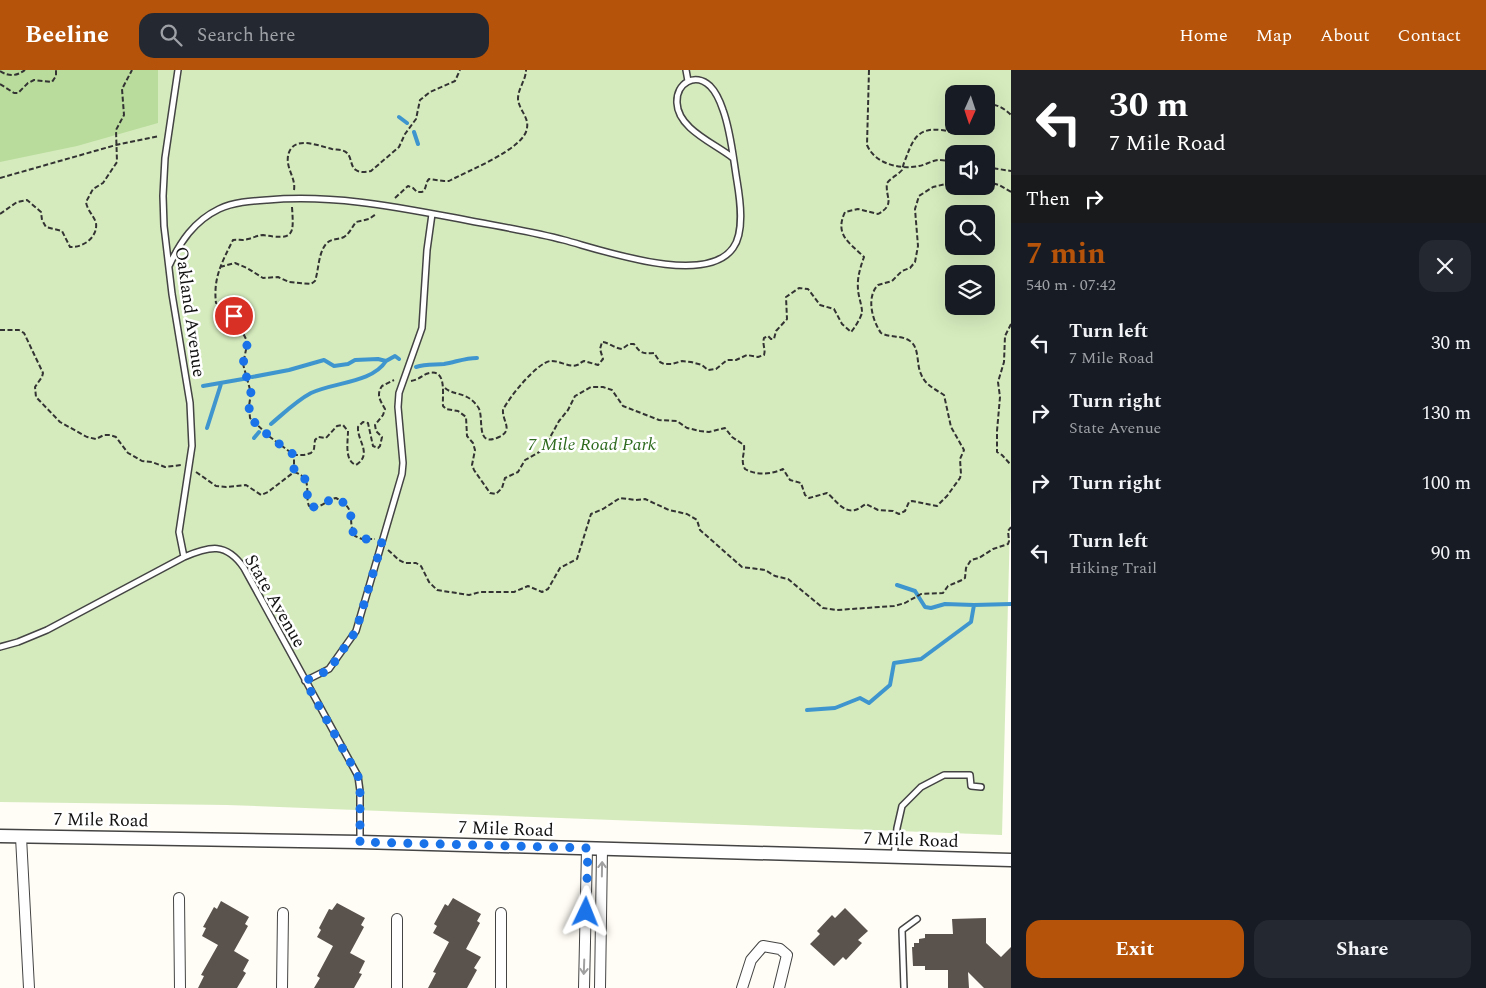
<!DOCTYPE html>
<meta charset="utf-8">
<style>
:root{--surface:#171b24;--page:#242831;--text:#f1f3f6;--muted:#9ea1a6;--accent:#b45309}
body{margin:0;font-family:Spectral,serif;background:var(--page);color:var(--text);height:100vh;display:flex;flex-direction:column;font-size:19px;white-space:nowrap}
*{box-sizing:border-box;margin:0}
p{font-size:16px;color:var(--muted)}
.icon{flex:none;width:28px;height:28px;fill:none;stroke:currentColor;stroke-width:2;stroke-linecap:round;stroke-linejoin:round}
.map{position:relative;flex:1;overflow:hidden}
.panel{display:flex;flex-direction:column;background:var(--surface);width:475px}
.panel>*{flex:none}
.guide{background:#202124;color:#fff;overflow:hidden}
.needle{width:32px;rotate:183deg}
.buttons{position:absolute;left:945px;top:15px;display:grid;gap:10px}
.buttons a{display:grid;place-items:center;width:50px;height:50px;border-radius:10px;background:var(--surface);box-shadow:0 5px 20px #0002;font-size:25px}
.pin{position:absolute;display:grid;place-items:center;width:42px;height:42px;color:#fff;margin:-21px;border:2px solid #fff;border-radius:50%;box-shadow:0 1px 5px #0007}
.me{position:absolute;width:55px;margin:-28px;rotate:2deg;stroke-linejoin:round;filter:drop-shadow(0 0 4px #0008)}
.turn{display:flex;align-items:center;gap:18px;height:105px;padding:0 15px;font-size:22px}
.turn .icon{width:65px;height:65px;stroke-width:2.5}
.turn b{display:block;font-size:35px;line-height:42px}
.then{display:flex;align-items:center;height:48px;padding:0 15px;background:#0003;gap:10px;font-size:19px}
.round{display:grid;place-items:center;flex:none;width:52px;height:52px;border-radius:15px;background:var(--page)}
.overview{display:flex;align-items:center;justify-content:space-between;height:85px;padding:0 15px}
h1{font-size:30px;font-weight:700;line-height:38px;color:var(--accent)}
.action{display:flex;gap:10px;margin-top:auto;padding:10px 15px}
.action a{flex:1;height:58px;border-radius:15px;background:var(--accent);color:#fff;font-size:20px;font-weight:700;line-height:58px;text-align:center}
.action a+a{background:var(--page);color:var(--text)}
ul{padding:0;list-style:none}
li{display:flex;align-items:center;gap:15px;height:70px;padding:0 15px}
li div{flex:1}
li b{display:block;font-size:19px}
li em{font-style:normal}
header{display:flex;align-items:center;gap:30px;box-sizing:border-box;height:70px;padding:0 25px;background:var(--accent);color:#fff}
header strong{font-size:24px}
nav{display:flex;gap:28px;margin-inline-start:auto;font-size:18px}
.search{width:350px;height:45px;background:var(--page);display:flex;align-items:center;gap:12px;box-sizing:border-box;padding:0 18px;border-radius:15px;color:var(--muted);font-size:19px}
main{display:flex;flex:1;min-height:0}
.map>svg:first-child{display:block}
.green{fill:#d5ebbd;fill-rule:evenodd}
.forest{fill:#b9dc9c}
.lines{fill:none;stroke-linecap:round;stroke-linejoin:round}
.stream{stroke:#3f96cf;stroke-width:4}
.building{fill:#5a524d}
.service-casing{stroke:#444;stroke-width:8}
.minor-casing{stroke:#444;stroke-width:12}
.tertiary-casing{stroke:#444;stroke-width:15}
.path{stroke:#333;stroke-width:2;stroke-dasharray:5 2.5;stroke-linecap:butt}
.service{stroke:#fff;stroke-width:5}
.minor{stroke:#fff;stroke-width:10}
.tertiary{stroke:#fff;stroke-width:12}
.oneway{stroke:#a0a0a0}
.route{stroke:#1a73e8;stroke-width:9;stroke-dasharray:0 16.2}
.labels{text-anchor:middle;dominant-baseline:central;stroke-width:5;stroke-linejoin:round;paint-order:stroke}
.street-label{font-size:18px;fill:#111;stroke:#fff}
.park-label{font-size:18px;font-style:italic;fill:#2f6b1f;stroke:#fff}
</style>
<header>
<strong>Beeline</strong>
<div class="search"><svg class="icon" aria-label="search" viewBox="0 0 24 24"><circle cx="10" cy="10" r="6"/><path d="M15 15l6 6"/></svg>Search here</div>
<nav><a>Home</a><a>Map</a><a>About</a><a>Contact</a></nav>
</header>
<main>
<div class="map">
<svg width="1011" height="918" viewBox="0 0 1011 918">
<rect width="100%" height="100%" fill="#fffdf5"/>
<path class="green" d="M0,0H1011V417L1002,765L227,735L0,732ZM954,24H986V56H954ZM954,84H986V116H954ZM954,144H986V176H954ZM954,204H986V236H954Z"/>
<path class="forest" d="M0,0H158V53L77,76L0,92Z"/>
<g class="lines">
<path class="stream" d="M399,47L407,53
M414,62L418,74
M416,297C426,294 435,295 444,294C456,292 465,288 477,288
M252,307L289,300L324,290L334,296L348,294L355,290L378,289L386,291L395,286L399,289
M203,316L243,309
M271,354C284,343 296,331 311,323C334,312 372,313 386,291
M207,358L221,314
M254,368L259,362
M897,515L915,521L925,537L931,538L945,534L974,535
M807,640L835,638L860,628L869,633L890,615L894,593L921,589L971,552L974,535L1011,534"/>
</g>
<path class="building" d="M453,828L481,844L477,851L480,853L466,879L481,887L474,898L477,900L467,918H428L436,903L433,902L449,872L433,863L437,856L434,854L445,834L448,836Z
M221,831L249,847L245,854L248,856L234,881L249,890L243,901L246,903L237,918H198L204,906L201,905L218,875L202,866L206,858L203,857L214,837L217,839Z
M337,833L365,848L361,855L364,857L350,883L365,891L359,903L362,904L354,918H314L320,908L317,906L333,876L317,867L321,860L319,858L329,839L332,840Z
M845,838L868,861L858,870L862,873L846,890L843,887L834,896L810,874L820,864L817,861L832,845L835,848Z
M986,848V873L1001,887L1011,877V918H984L968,902L969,918H948V900H925V896H913L912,877H914V873H919V869L925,868V864H953L952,849Z"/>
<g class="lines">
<g class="service-casing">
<path id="service" d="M178,0L165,88L163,126L164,156L172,224L190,333L192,376L179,462L184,487
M686,0L688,11
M169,196C180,172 194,151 219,139C234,132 251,131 267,130C333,124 397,137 461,149C496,156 530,161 564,170C602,180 705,217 733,178C745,162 740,129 737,111C733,87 731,62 723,40C720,31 717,23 710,16C695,2 676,13 677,33C678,59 714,73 733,88
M0,577L18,572L47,560L184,487C210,476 226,472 244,498L358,706L360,721V771
M305,611L329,599L356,561L402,404L403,393L398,337L399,323L422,258L427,180L432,144
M894,787L897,758L902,736L921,717L944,705H970L971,716L981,717
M904,918L902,860L917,849"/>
</g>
<g class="minor-casing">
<path id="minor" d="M21,767L29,918
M179,828L180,918
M282,918L283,843
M397,918V849
M501,918V843
M584,918L587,779
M600,918L602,779
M742,918L751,890L763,876L780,879L787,885L779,918"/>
</g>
<g class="tertiary-casing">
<path id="tertiary" d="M0,766L360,772L1011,790"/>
</g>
<path class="path" d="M869,0L867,75C875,94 900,100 919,96C925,95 931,91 938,90C943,90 949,91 954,92
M0,1C9,7 17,6 25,0
M0,14L14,23H18L28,13L34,10L52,12L56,6V0
M986,34C997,34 1004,38 1011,45
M986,97L1011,101
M0,108L116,75L159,66
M986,111L999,115L1011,122
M294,120C296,108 286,99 288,86C292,64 319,76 332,79C337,80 343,79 347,83C352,88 350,96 356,100C360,103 366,102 371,101L399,77L405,64L416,49L420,30L430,22L455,11L460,0
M395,128L408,116L413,118L417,122H422C427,119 425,113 429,109L444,111H449C467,101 525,79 527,58C529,47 519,40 518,29C518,18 526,10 526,0
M292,137C294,166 294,170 263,165C258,165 253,168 248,169C243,171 238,169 233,170C222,192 213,208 216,233L226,239L234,246L246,269L247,275L243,294L251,323L249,336L250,348L270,367L294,385H304L311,383L314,379L315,370L318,367L326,368L337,356L343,355L348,361C348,371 344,391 356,395C373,384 357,371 358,357L363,352L368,353L373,376L378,378L380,376L382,367L376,361L375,355L383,345L385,339C380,330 376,325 382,316L394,310
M0,144L17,132L27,130L41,142L42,150L46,157L62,161L70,177C82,178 98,168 96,153C94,146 87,140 86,132L93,119L103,113L117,92L116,60L124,45L122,19L132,0
M220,197L235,193L247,198L263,208L278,207L289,212L311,214L315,211C319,199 318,184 326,174C331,168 338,170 344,167C350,163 352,157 356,152L369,149L376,144
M1011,254L1005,266L1004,292L998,312L1000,327L997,361V382L1002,385L1011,395
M0,260H19L24,263L43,303L42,307L35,317L36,327L60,352L87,367L96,369L104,365H110L116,367L128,383L142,391L152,392L165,397L181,395
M411,311C417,310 421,307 426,304C448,296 442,325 443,336L446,339L458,341L466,347L467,366L473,373L475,380L472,395L474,400L490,423L496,424L502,418L505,408L518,402L525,390L543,380L559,351L568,340L575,326L591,317H603L612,320L623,336L659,350L677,351L687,358L700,361L709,362L725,358L732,367L744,375C745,384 740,390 745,399C757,406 772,404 783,399L790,410L801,413L805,425L809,428L827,423C835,429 843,443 855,440C859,439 862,436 866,434L878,440L893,441L899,444L905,441L909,432L912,431L937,436L947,426L960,408L961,404L960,389L964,380L951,357L944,325C935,319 925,315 921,304C916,294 920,278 910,271C902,265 890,268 881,263C872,250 866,227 878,215L892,211L902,201L910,198L915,192L918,176L915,139L919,126L933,117L954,112
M445,318C454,326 467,321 478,337C485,346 474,379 499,367C514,360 502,351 503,340C509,327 537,293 550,291C559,290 569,298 577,295C580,294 581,292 584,291L598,295L603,289L600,279L602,272C608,272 614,278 622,279L629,274H634C640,283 643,284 654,283L660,292L664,294H672L682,291L691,292L702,295L708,300L716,299L727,290H736L747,285L758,287L764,285C766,279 762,275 764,268L768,266L771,269H774L776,261L787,249L786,227L799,218L808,219L820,235L834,239L842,254L851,262C854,259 862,246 862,242C862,237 860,231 859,226C856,212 859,201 864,187C850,173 834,165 845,142L858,139L878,144C896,134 885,128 887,113C892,107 899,104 902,100C903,98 903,95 904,93C912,73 915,57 941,60C946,60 951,63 956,63L960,61L962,56
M196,402L216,416L226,417L246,415L261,425L268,422L294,402
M294,402C314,408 304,423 309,436C321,440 325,430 336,428C359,440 346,450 355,466L362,469H375
M294,402V385
M388,480L399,490L405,493H416L421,496L429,512L437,520L469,525L480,522H514L528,516L542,522L548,519L560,498L577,489L591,444L603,439L620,428L636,430L645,429L669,440L687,444L697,450L700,460L742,497L765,500L775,506L788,509L823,538L837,540L894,536L905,533L921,524L943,523L948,516L962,510L965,508L966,498L971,490L979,488L993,479L1008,474L1009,471L1008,461L1011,457"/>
<use href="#service" class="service"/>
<use href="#minor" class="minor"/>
<use href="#tertiary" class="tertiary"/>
</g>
<defs><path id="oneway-shaft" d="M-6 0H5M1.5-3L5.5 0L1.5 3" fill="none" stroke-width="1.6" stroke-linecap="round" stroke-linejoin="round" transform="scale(1.25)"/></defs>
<g class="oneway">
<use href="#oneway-shaft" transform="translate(602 799) rotate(-89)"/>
<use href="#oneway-shaft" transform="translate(584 897) rotate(92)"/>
</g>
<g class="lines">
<path class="route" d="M234,246L246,269L247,275L243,294L251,323L249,336L250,348L270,367L294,385V402C314,408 304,423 309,436C321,440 325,430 336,428C359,440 346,450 355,466C364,472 373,466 382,473L356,561L329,600L305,611L358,706L360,721V772L588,778L586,842"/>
</g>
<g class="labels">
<g class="street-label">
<text transform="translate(190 242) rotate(82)">Oakland Avenue</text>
<text transform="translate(275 531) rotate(60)">State Avenue</text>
<text transform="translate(101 750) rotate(1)">7 Mile Road</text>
<text transform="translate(506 759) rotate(2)">7 Mile Road</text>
<text transform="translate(911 770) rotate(2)">7 Mile Road</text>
</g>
<g class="park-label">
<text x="592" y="374">7 Mile Road Park</text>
</g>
</g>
</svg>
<div class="buttons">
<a><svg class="needle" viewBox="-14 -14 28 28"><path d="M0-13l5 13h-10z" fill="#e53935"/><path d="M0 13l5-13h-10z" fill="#9ea1a6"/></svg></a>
<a><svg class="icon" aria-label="sound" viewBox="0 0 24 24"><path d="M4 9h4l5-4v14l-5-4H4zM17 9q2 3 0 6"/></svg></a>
<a><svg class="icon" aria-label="search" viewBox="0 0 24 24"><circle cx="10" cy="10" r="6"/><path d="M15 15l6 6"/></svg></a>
<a><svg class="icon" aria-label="layers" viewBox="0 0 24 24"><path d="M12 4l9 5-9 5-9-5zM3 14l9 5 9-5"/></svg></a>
</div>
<div class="pin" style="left:234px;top:246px;background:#d93025"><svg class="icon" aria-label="arrive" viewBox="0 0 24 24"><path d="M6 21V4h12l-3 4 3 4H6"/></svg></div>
<svg class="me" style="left:586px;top:842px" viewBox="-20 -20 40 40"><path d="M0-17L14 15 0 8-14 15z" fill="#1a73e8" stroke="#fff" stroke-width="4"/></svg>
</div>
<section class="panel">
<div class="guide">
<div class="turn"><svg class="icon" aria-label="left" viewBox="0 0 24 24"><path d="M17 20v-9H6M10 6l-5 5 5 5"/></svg><div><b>30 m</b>7 Mile Road</div></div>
<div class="then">Then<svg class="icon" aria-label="right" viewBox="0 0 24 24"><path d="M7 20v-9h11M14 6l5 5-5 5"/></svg></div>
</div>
<div class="overview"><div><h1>7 min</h1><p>540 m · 07:42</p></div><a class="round"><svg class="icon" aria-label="close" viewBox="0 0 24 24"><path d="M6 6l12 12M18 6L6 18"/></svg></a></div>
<ul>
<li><svg class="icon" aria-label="left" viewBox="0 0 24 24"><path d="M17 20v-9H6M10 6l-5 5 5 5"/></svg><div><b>Turn left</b><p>7 Mile Road</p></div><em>30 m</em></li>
<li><svg class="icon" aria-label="right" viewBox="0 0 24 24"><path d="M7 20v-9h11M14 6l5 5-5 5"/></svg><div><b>Turn right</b><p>State Avenue</p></div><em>130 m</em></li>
<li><svg class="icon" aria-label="right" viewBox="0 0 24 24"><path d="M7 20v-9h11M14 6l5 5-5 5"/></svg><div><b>Turn right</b></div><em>100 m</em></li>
<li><svg class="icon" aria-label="left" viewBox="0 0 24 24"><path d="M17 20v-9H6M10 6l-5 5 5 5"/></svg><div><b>Turn left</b><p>Hiking Trail</p></div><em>90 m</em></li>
</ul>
<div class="action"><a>Exit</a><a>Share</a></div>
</section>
</main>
